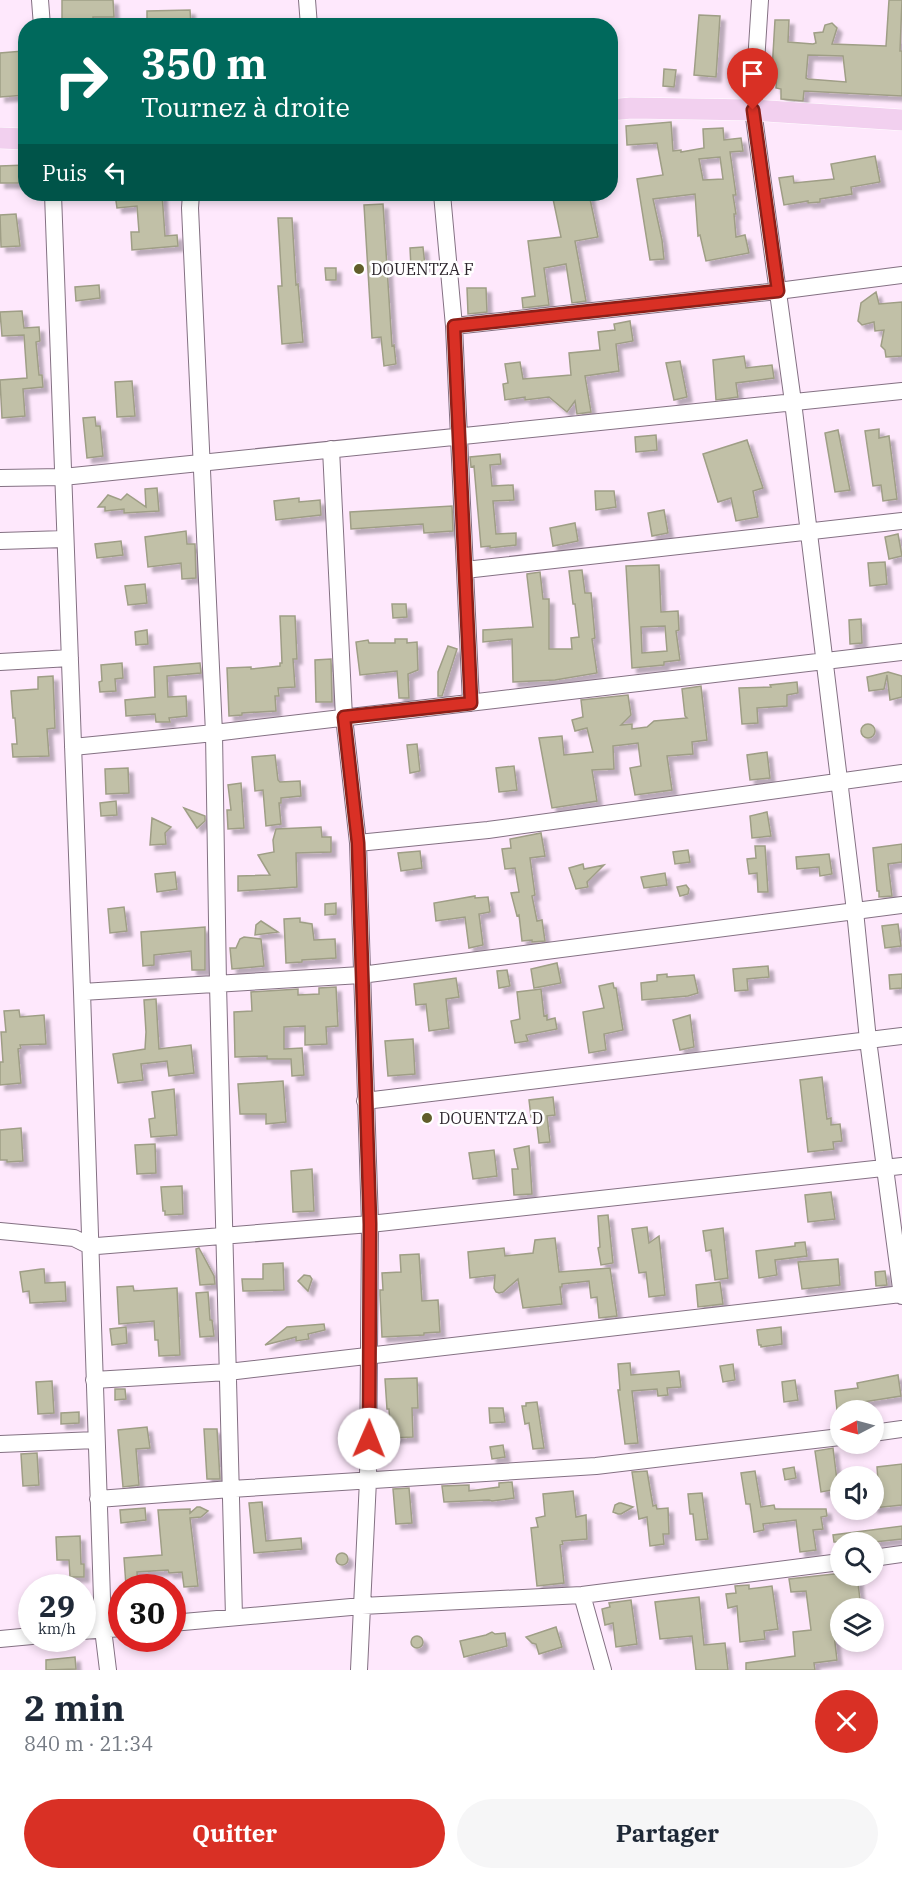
<!DOCTYPE html>
<html lang="fr">
<meta charset="utf-8">
<style>
:root{--surface:#fff;--page:#f6f6f7;--text:#1f2937;--muted:#747a83;--accent:#d93025}
body{margin:0;font-family:"IBM Plex Serif",serif;background:var(--page);color:var(--text);height:100vh;display:flex;flex-direction:column;font-size:22px;white-space:nowrap}
*{box-sizing:border-box;margin:0}
p{font-size:20px;color:var(--muted)}
.icon{flex:none;width:33px;height:33px;fill:none;stroke:currentColor;stroke-width:2;stroke-linecap:round;stroke-linejoin:round}
.map{position:relative;height:1670px;overflow:hidden}
.side{display:flex;flex-direction:column;background:var(--surface);flex:1}
.side>*{flex:none}
.hud{position:absolute;left:18px;top:18px;width:600px;height:183px;border-radius:24px;box-shadow:0 3px 9px #0003;background:#00695c;color:#fff;overflow:hidden}
.needle{width:39px;rotate:264deg}
.buttons{position:absolute;left:830px;top:1400px;display:grid;gap:12px}
.buttons a{display:grid;place-items:center;width:54px;height:54px;border-radius:50%;background:var(--surface);box-shadow:0 3px 9px #0003;font-size:30px}
.speed{position:absolute;left:18px;top:1574px;display:flex;gap:12px;font-size:30px;font-weight:700;text-align:center}
.speed>*{display:grid;place-content:center;width:78px;height:78px;border-radius:50%;background:var(--surface);box-shadow:0 3px 9px #0003;line-height:1}
.speed small{font-size:15px;font-weight:400}
.speed .limit{border:9px solid #d22;background:#fff;color:#111}
.pin{position:absolute;display:grid;place-items:center;width:51px;height:51px;color:#fff;margin:-62px -26px;border-radius:50% 50% 50% 0;rotate:-45deg;box-shadow:0 0 6px #0007}
.pin .icon{rotate:45deg}
.me{position:absolute;width:66px;margin:-33px;rotate:1deg;stroke-linejoin:round;filter:drop-shadow(0 0 4px #0008)}
.turn{display:flex;align-items:center;gap:21px;height:126px;padding:0 24px;font-size:27px}
.turn .icon{width:78px;height:78px;stroke-width:2.5}
.turn b{display:block;font-size:42px;line-height:51px}
.then{display:flex;align-items:center;height:57px;padding:0 24px;background:#0003;gap:12px;font-size:22px}
.round{display:grid;place-items:center;flex:none;width:63px;height:63px;border-radius:32px;background:var(--page)}
.headline{display:flex;align-items:center;justify-content:space-between;height:102px;padding:0 24px}
h1{font-size:36px;font-weight:800;line-height:45px}
.primary-button{display:flex;gap:12px;margin-top:auto;padding:12px 24px}
.primary-button a{flex:1;height:69px;border-radius:36px;background:var(--accent);color:#fff;font-size:24px;font-weight:800;line-height:69px;text-align:center}
.primary-button a+a{background:var(--page);color:var(--text)}
.map>svg:first-child{display:block}
.building{fill:#c1c0a7;stroke:#9f9e86;stroke-width:1.5;fill-rule:evenodd;filter:url(#shadow)}
.lines{fill:none;stroke-linecap:round;stroke-linejoin:round}
.minor-casing{stroke:#847183;stroke-width:18}
.major-casing{stroke:#fff;stroke-width:22}
.minor{stroke:#fff;stroke-width:16}
.major{stroke:#f2d0ef;stroke-width:21}
.route-casing{stroke:#8d1f18;stroke-width:15}
.route{stroke:#d93025;stroke-width:10}
.poi-dot{fill:#615e2a;stroke:#fff;stroke-width:2}
.labels{text-anchor:middle;dominant-baseline:central;stroke-width:5;stroke-linejoin:round;paint-order:stroke}
.poi-label{font-size:16px;fill:#2e272e;stroke:#fff;text-anchor:start}
</style>
<div class="map">
<svg width="902" height="1670" viewBox="0 0 902 1670">
<defs>
<filter id="shadow"><feDropShadow dx="5" dy="5" stdDeviation="1.5" flood-color="#0004"/></filter>
</defs>
<rect width="100%" height="100%" fill="#fee8fc"/>
<path class="building" d="M62,0H113L114,17H93V26H62Z
M889,0H902L900,51H902V96L804,91L803,101L781,99V89L776,88L777,71H772L775,20H789L788,42L813,44L816,43L814,33L823,32L825,25L832,23L837,28L832,44L886,46ZM808,55L843,56L846,82L808,79L806,78Z
M190,10L191,26H147V11Z
M699,15L720,16L716,77L694,75Z
M23,51L26,95L0,97V53Z
M664,69L676,70L674,87L663,86Z
M671,122L673,151L681,150V152L704,148L703,129L723,128L724,140L741,138L743,151L730,152L736,195H733L736,214H734L736,237L745,235L749,253L706,261L700,235L698,236L695,194L653,199L662,240L664,259L650,260L637,179L663,175L657,143L627,145L626,126ZM720,157L723,179L703,180L699,159Z
M875,156L880,182L851,187L852,194L820,199V202L808,203V201L784,205L779,178L793,176L794,183L834,179L831,164Z
M26,165V183H0V166Z
M115,194H162L165,236L177,235L178,246L132,250L131,232H139L137,206L117,208Z
M552,194H589L598,237L575,241L586,301L572,303L566,264L544,268L549,305L523,308L522,298L535,296L528,241L561,237Z
M383,204L392,346L394,345L396,364L384,366L381,337L372,338L364,205Z
M16,214L20,246L1,247L0,215Z
M278,218H292L296,285L298,284L303,342L282,344L278,286H282Z
M423,247L425,266L411,268L410,248Z
M325,268H336V280H326Z
M99,285L100,298L76,301L75,287Z
M467,288H486L487,312L468,314Z
M876,292L879,304L902,302V356L886,357L885,350L881,346L884,330L875,331L874,322L862,325L858,321L861,303Z
M22,311L24,328L39,327L40,341L36,342L39,375H42L43,387L23,389L25,416L2,418L0,380L27,378L24,335L2,336L0,312Z
M630,321L633,341L616,344L619,371L585,376L591,412L577,414L575,401L567,412L549,397L525,400V397L505,400L503,384L508,383L505,364L520,362L523,379L571,375L569,353L600,350L598,332L615,330L614,324Z
M744,356L746,368L772,365L774,378L736,383L738,397L716,400L713,360Z
M680,361L687,397L674,400L666,363Z
M132,381L135,416L117,417L115,382Z
M95,417L96,426H100L103,456L87,458L83,418Z
M879,429V438L889,436L897,499L883,501L881,485L873,486L865,431Z
M838,430L850,490L835,492L825,433Z
M656,435L657,450L636,452L635,437Z
M747,440L763,488L753,491L758,517L736,521L731,498L718,502L703,454Z
M500,454L501,464L490,465L492,486L513,485L514,500L493,501L496,534L516,533V545L490,548V546L481,547L474,466L471,467L470,457Z
M157,488L159,511L124,513V509L105,511V507H98L108,495L121,500L127,494L146,507L145,489Z
M595,491H614L616,507L596,510Z
M299,498V502L320,500L321,515L276,520L274,501Z
M452,506L453,531L424,533L423,524L351,529L350,512Z
M664,510L668,533L652,536L648,513Z
M575,523L578,541L553,546L550,528Z
M186,531L187,544H195L196,578L182,579L181,563L148,567L145,537Z
M898,534L902,556L889,559L885,537Z
M121,541L123,555L97,558L95,544Z
M885,562L887,584L870,586L868,563Z
M659,565L661,612L678,611L679,630L676,631L680,660L664,662V665L632,668L626,566ZM665,626L667,651L642,653L641,627Z
M582,570L585,593H591L595,638L592,639L597,673L555,680L513,682L512,639L483,642V630L533,627L527,576V574L540,572L543,599H549V649H572L571,638L579,637L575,604H573L569,571Z
M145,584L147,603L128,605L125,586Z
M392,604H406L407,617L393,618Z
M280,616H295L297,659H293L295,687L278,688L279,696H275L276,711L242,713V715L229,716L227,668L251,667V669L280,666V663H282Z
M861,619L862,643L850,644L849,620Z
M147,630L148,644L136,645L135,632Z
M395,639H407V643L417,642L418,670L408,674L409,698H399L397,671L360,675L356,642L368,640L369,643H395Z
M448,646L457,649L442,696H438V672Z
M331,659L332,702H316L315,660Z
M122,663L123,678L115,679L116,691L100,692L99,682L102,681L101,665Z
M200,663L201,673L167,676L168,697L186,696L187,716L169,718L170,722H156L155,714L126,716L125,700L155,697L154,667Z
M888,672L902,676V697L890,700L887,675L884,689L869,691L867,677Z
M53,676L55,728L47,729L49,756L13,757L12,744H17L15,718H13L11,691L38,689V677Z
M797,682L798,693L787,695V706L757,708L758,723L742,724L739,688L771,687L770,685Z
M701,686L707,740L692,742L693,754L667,756L672,790L635,795L630,768L641,766L638,743L622,745L613,746L614,769L592,770L597,801L552,808L539,738L562,736L564,755L593,752L587,728L575,731L572,720L583,717L581,700L628,695L631,715L621,725L632,724V729L647,727L654,721L687,718L685,716L682,689Z
M861 731a7 7 0 1 1 14 0a7 7 0 1 1-14 0Z
M417,744L420,771L410,773L407,745Z
M767,752L770,778L750,780L747,755Z
M275,755L278,780L280,782L300,781L301,796L281,798V803H279L281,824L266,826L263,790L255,791L252,757Z
M514,766L517,790L499,792L496,768Z
M128,768L129,793L106,794L105,769Z
M241,783L244,828L228,829L227,810H231L228,785Z
M116,801L117,815L101,816L100,803Z
M184,808L205,816V821L197,828Z
M767,812L771,836L752,838L750,816Z
M152,818L171,827L165,833L166,844L150,845Z
M321,827L322,837H331V852L296,853L297,887L238,891V876L270,875L258,855L274,852L273,840L276,829Z
M541,833L545,856L530,858L535,895L532,896L537,921L542,920L545,941L532,942V940L522,941L519,915L517,916L511,893L519,892L515,868L505,869L502,849L511,848L510,839Z
M902,844V862L888,864L892,896L879,897V891H877L873,848Z
M755,846H765L768,892H758L757,873L749,874L747,859L756,858Z
M688,850L690,862L675,864L673,852Z
M420,851L422,868L401,871L398,853Z
M829,854L832,874L820,876L819,867L797,869L796,857Z
M583,864L584,869L604,865L587,882L588,887L576,889L569,868Z
M175,872L177,889L157,892L155,874Z
M665,873L667,885L644,888L641,877Z
M686,885L689,889L688,894L680,896L677,887Z
M475,896V898L488,897L490,912L479,914L483,945L469,948L465,917L436,921L434,903Z
M336,903V914L325,915V904Z
M124,907L127,931L110,933L108,909Z
M300,918V922L312,924L314,940L335,939L336,958L302,960V962L286,963L284,919Z
M261,921L278,932L255,935L256,925Z
M898,924L901,946L885,948L882,926Z
M205,927V970H192L191,951L154,955V965L143,966L141,932Z
M244,937L261,939L264,966L232,969L230,948H236L240,939Z
M557,963L561,983L534,988L531,969Z
M768,966L769,977L747,979L748,990L735,991L733,969Z
M507,970L510,986L499,988L497,971Z
M667,974V977L694,975L698,993L688,996L642,1000L641,983L657,981V975Z
M902,974V988L890,989L889,975Z
M456,978L459,997L446,999L449,1028L429,1031L426,1004L416,1005L414,984Z
M613,983L614,988H616L623,1030L604,1034L606,1050L589,1053L583,1012L604,1008L599,986Z
M336,987L338,1026L326,1027L327,1044L305,1045V1026L284,1027V1049L302,1048L304,1075L292,1076L291,1059H267V1056L235,1057L234,1012L252,1011L251,992L298,989V995L319,994V988Z
M541,989L544,1016L547,1015V1020L555,1018L557,1029L526,1035L528,1041L515,1043L511,1021L520,1019L517,992Z
M156,999L159,1049L191,1045L194,1073L169,1076L167,1061L141,1064L143,1080L118,1083L113,1054L145,1049L146,1032L144,1000Z
M19,1010L20,1017L44,1015L46,1044L20,1045L21,1048L18,1049L21,1083L0,1085V1062H3L1,1032H6L4,1011Z
M690,1015L694,1047L680,1050L673,1020Z
M413,1039L415,1074L388,1076L385,1041Z
M822,1077L827,1119L831,1118V1125L840,1124L842,1141L833,1142L834,1149L808,1152L800,1080Z
M283,1081L286,1122L266,1124V1114H240L238,1084Z
M174,1089L177,1135L151,1137L149,1119L155,1118L152,1092Z
M553,1097L555,1115L547,1116L550,1142L539,1143L536,1117H531L529,1100Z
M21,1128L23,1161L7,1162V1160H0V1130Z
M155,1144L156,1173L137,1174L135,1145Z
M529,1146L532,1194L514,1195L512,1169H518L514,1149Z
M494,1150L497,1176L473,1179L469,1153Z
M312,1169L314,1211L293,1212L291,1171Z
M182,1186L183,1214L165,1215V1211H163L161,1187Z
M831,1192L835,1219L808,1222L805,1195Z
M608,1215L613,1263L601,1265L598,1248L600,1247L598,1216Z
M647,1227L649,1243L659,1236L665,1295L649,1297L646,1272L639,1273L632,1229Z
M723,1228L728,1278L715,1280L711,1250L706,1251L703,1231Z
M555,1238L559,1272L610,1268L617,1316L599,1318L597,1297L591,1298L589,1281L562,1284V1287H560L562,1304L523,1308L518,1279L503,1292L499,1293L496,1292L494,1288L495,1275L470,1278L468,1252L504,1248L505,1256L533,1253L535,1240Z
M805,1242L807,1256L775,1260L777,1275L759,1278L756,1251L795,1246V1243Z
M199,1248L214,1276L215,1284L200,1285L196,1249Z
M419,1254L422,1301L438,1300L440,1332L424,1333V1335L382,1337L380,1295V1290H383L382,1273L401,1272L400,1255Z
M838,1259L840,1285L802,1289L798,1262Z
M283,1263L284,1290L243,1291L242,1279H263V1264Z
M41,1269H44L45,1283L65,1282L66,1301L30,1303L29,1291L23,1292L20,1272Z
M885,1271L887,1285L876,1286L875,1272Z
M304,1275L310,1276L312,1279L308,1291L298,1281Z
M720,1282L723,1304L698,1307L696,1285Z
M133,1286L134,1291L177,1288L180,1355L159,1356L158,1340H155L154,1321L119,1324L117,1287Z
M208,1292L210,1320H212L214,1336L200,1337L196,1293Z
M324,1324L325,1330L308,1334L309,1339L296,1341V1337L265,1345L287,1327Z
M126,1327L127,1343L112,1345L110,1329Z
M781,1327L782,1344L761,1347V1345H759L757,1330Z
M630,1363L631,1375L679,1371L681,1387L667,1388L668,1395L658,1396L657,1389L632,1391L638,1443L625,1444L618,1390H620L618,1364Z
M733,1364L735,1380L723,1382L720,1366Z
M898,1375L901,1396L850,1404L851,1410H837L835,1391L858,1388L857,1383Z
M417,1378L418,1408H412L413,1437L391,1438L389,1409H387L385,1379Z
M795,1380L798,1400L784,1402L782,1382Z
M52,1381L54,1413L38,1414L36,1382Z
M115,1389H125L126,1399L115,1400Z
M537,1402L544,1448L533,1449L529,1423L525,1424L522,1406H526V1403Z
M489,1408H503L505,1422L490,1423Z
M79,1412V1423L61,1424V1413Z
M147,1427L150,1448L136,1449L139,1485L123,1487L118,1430Z
M204,1429H217L220,1479H207Z
M503,1445L505,1457L492,1459L490,1447Z
M833,1448L838,1489L821,1492L815,1451Z
M37,1453L39,1485L23,1486L21,1454Z
M902,1464V1505L873,1508V1495L879,1494L877,1467Z
M794,1467L796,1478L785,1480L783,1469Z
M647,1471L653,1506L656,1505L657,1509L668,1508L669,1534H663L664,1544L650,1546L647,1517L639,1519L632,1472Z
M755,1471L761,1507L774,1505L775,1509H826L827,1516L821,1517L823,1529L813,1530L816,1550L800,1552L796,1520L763,1524L764,1530L754,1532L750,1504H746L741,1473Z
M512,1482L514,1498L492,1501L489,1500L444,1502L442,1486L469,1485V1491L499,1487V1483Z
M409,1488L412,1523L396,1524L393,1489Z
M573,1491L576,1517L586,1515L587,1539L562,1541L563,1544L560,1545L564,1583L537,1586L531,1528L538,1527L536,1518L545,1516L543,1494Z
M702,1493L708,1539L696,1540L693,1514H690L688,1494Z
M262,1502L266,1541L301,1538L302,1549L254,1553L249,1503Z
M619,1503H621L633,1507L621,1514H618L613,1512L615,1505Z
M197,1507H200L208,1511L201,1517L190,1518L198,1586L184,1587L182,1572L169,1573L168,1570L137,1572L138,1585L126,1586L124,1558L162,1555L158,1510L190,1509V1513Z
M145,1508L146,1520L121,1523L120,1510Z
M902,1526V1539L874,1542H834L833,1535Z
M80,1536L81,1564H84V1577H70L69,1560H57L56,1537Z
M336 1559a6 6 0 1 1 12 0a6 6 0 1 1-12 0Z
M834,1574L857,1575L861,1608H840V1625L833,1626L837,1660L814,1663L815,1670H746V1663L795,1656L793,1632L811,1630L806,1591L791,1592L789,1579Z
M749,1585V1589L772,1586L778,1629L764,1631L765,1639L740,1642L737,1606L728,1608L726,1594L736,1593L735,1586Z
M699,1597L704,1645L725,1643L728,1670H696L692,1636L660,1639L655,1602Z
M631,1600L637,1644L616,1647L613,1623L605,1625L602,1609L610,1607L609,1603Z
M556,1627L562,1647L539,1654L536,1644L532,1643L526,1637Z
M492,1632L495,1634L505,1633L507,1646L464,1657L460,1641L486,1635Z
M411 1642a6 6 0 1 1 12 0a6 6 0 1 1-12 0Z
M75,1657L76,1669L46,1670V1660Z"/>
<g class="lines">
<g class="minor-casing">
<path id="minor" d="M40,0L42,26
M307,0L309,26
M760,0L753,110L793,402L855,911L868,1040L902,1296
M53,194L82,992L103,1629L108,1670
M191,194L190,208L214,733L218,984L234,1617
M442,194L454,326L471,703
M454,326L778,291L902,275
M331,449L344,717L358,843L370,1224L368,1480L359,1670
M0,478L63,477L902,391
M0,541L65,539
M465,570L902,521
M0,662L70,658
M73,747L214,733L902,652
M358,843L488,830L902,773
M82,992L361,975L902,905
M365,1101L902,1036
M0,1231L74,1238L90,1246H97L370,1224L902,1166
M94,1380L228,1372L902,1294
M873,1433L902,1429
M0,1444L96,1440
M98,1499L231,1489L596,1466L840,1437
M873,1558L902,1554
M582,1595L603,1670
M172,1623L362,1606L582,1595L840,1562
M82,1631L122,1628
M0,1639L32,1636"/>
</g>
<g class="major-casing">
<path id="major" d="M610,110L631,108L753,110L902,120
M0,138L26,139"/>
</g>
<use href="#minor" class="minor"/>
<use href="#major" class="major"/>
</g>
<g class="lines">
<g class="route-casing">
<path id="route" d="M369,1439L370,1224L358,843L344,717L471,703L454,326L778,291L753,110"/>
</g>
<use href="#route" class="route"/>
</g>
<g class="poi-dot">
<circle cx="359" cy="269" r="6"/>
<circle cx="427" cy="1118" r="6"/>
</g>
<g class="labels">
<g class="poi-label">
<text x="371" y="269">DOUENTZA F</text>
<text x="439" y="1118">DOUENTZA D</text>
</g>
</g>
</svg>
<div class="buttons">
<a><svg class="needle" viewBox="-14 -14 28 28"><path d="M0-13l5 13h-10z" fill="#e53935"/><path d="M0 13l5-13h-10z" fill="#747a83"/></svg></a>
<a><svg class="icon" aria-label="sound" viewBox="0 0 24 24"><path d="M4 9h4l5-4v14l-5-4H4zM17 9q2 3 0 6"/></svg></a>
<a><svg class="icon" aria-label="search" viewBox="0 0 24 24"><circle cx="10" cy="10" r="6"/><path d="M15 15l6 6"/></svg></a>
<a><svg class="icon" aria-label="layers" viewBox="0 0 24 24"><path d="M12 4l9 5-9 5-9-5zM3 14l9 5 9-5"/></svg></a>
</div>
<div class="speed"><div>29<small>km/h</small></div><div class="limit">30</div></div>
<div class="pin" style="left:753px;top:110px;background:#d93025"><svg class="icon" aria-label="arrive" viewBox="0 0 24 24"><path d="M6 21V4h12l-3 4 3 4H6"/></svg></div>
<svg class="me" style="left:369px;top:1439px" viewBox="-20 -20 40 40"><circle r="19" fill="#fff"/><path d="M0-13L10 11 0 6-10 11z" fill="#d93025"/></svg>
<div class="hud">
<div class="turn"><svg class="icon" aria-label="right" viewBox="0 0 24 24"><path d="M7 20v-9h11M14 6l5 5-5 5"/></svg><div><b>350 m</b>Tournez à droite</div></div>
<div class="then">Puis<svg class="icon" aria-label="left" viewBox="0 0 24 24"><path d="M17 20v-9H6M10 6l-5 5 5 5"/></svg></div>
</div>
</div>
<section class="side">
<div class="headline"><div><h1>2 min</h1><p>840 m · 21:34</p></div><a class="round" style="background:#d93025;color:#fff"><svg class="icon" aria-label="close" viewBox="0 0 24 24"><path d="M6 6l12 12M18 6L6 18"/></svg></a></div>
<div class="primary-button"><a>Quitter</a><a>Partager</a></div>
</section>
